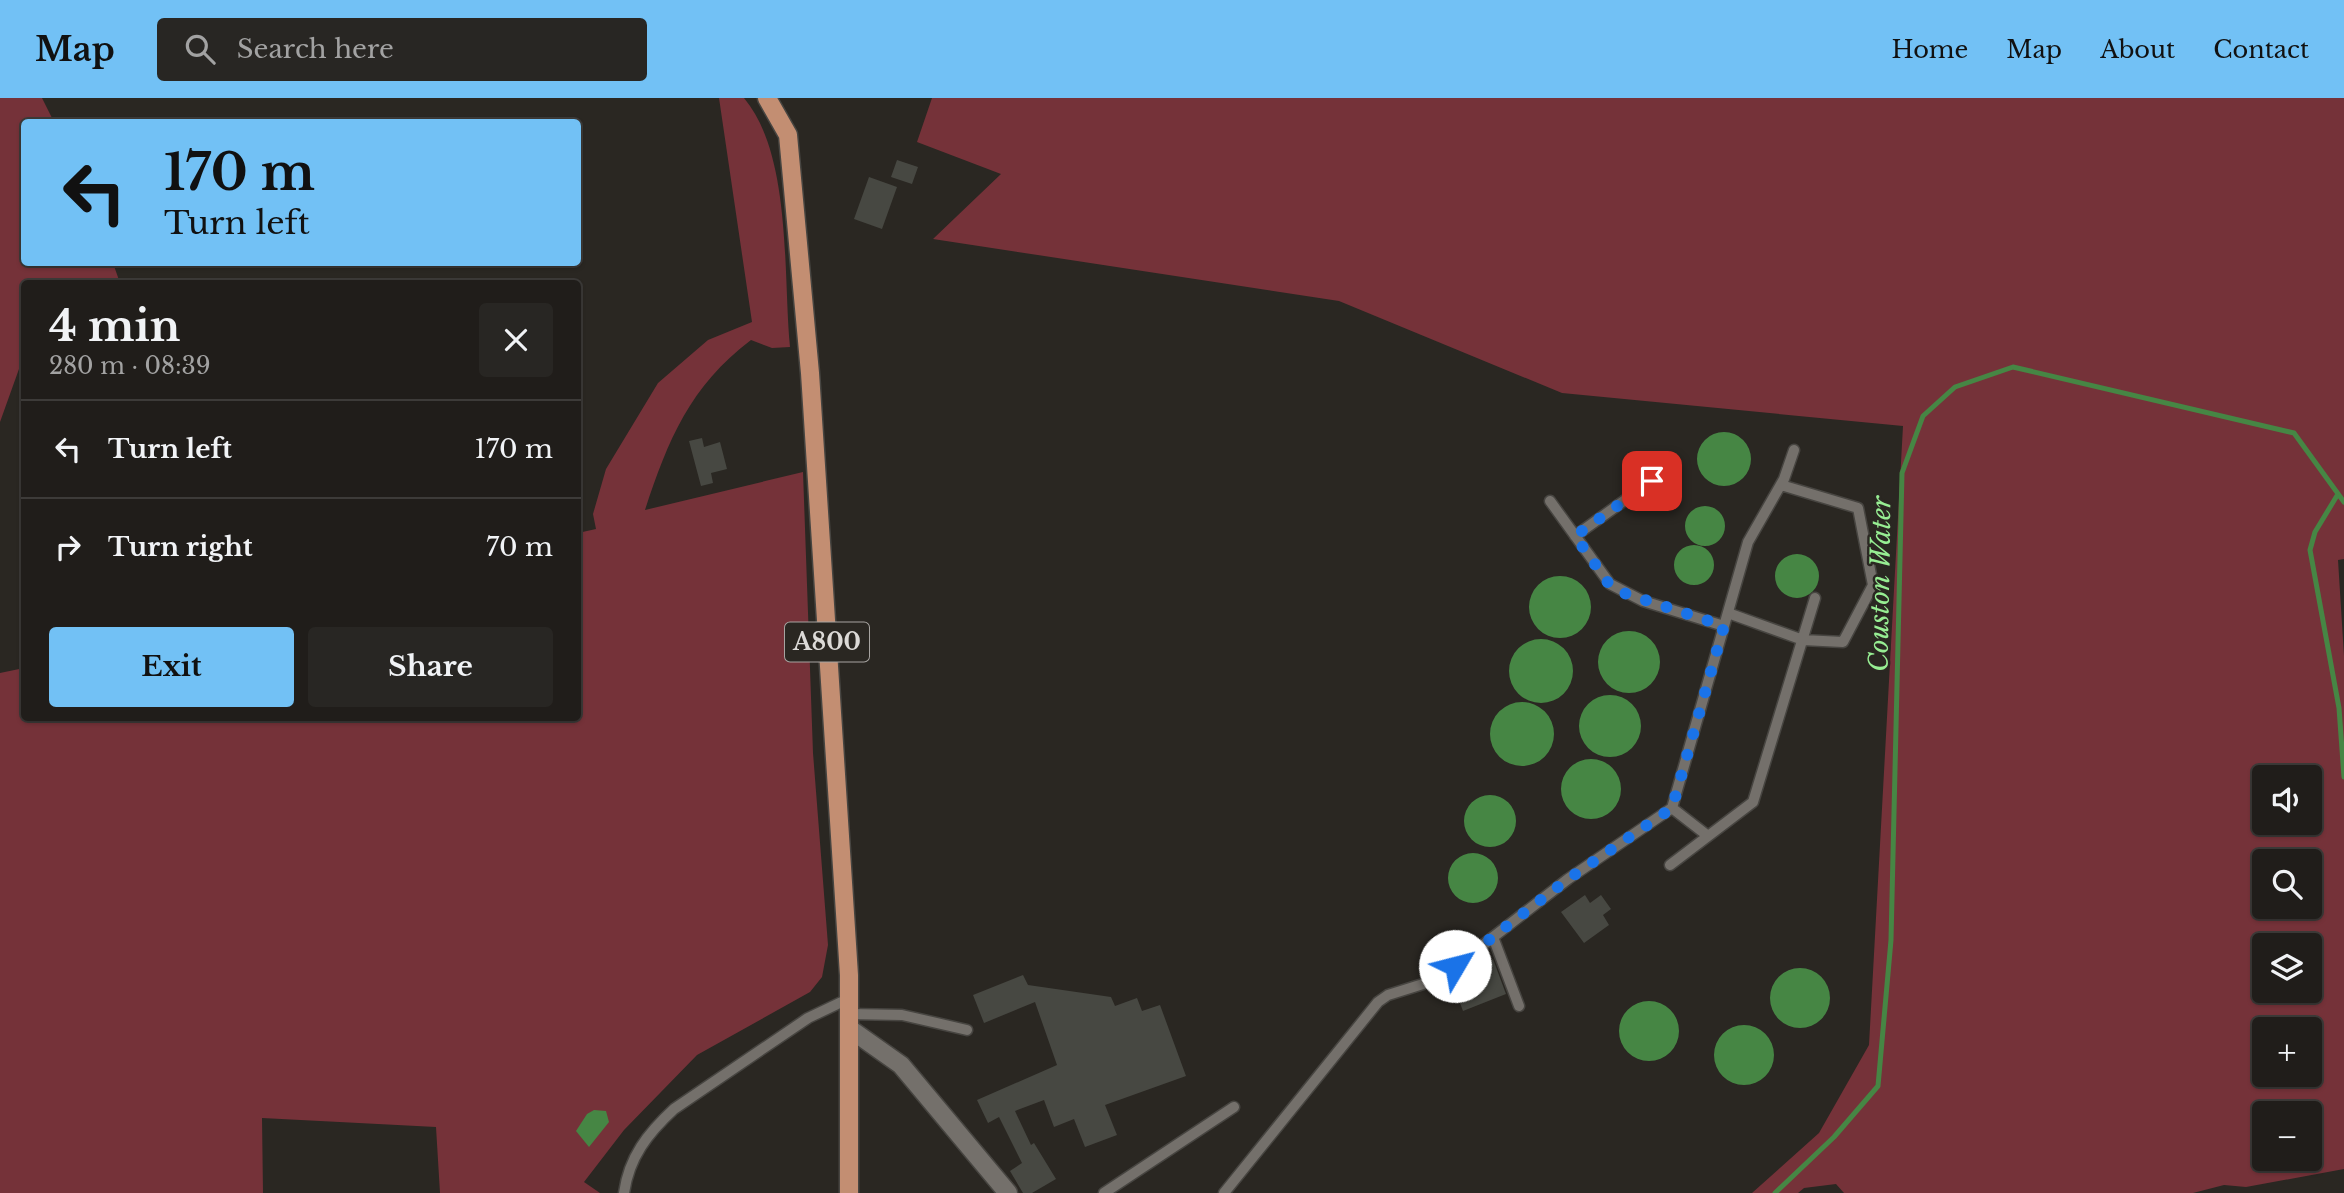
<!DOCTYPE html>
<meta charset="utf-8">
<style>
:root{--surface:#201d1a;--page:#282623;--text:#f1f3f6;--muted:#a2a2a2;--line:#3d3b39;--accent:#72c1f5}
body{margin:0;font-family:"Libre Baskerville",serif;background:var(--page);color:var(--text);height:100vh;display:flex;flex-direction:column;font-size:26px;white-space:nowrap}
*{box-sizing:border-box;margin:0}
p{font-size:23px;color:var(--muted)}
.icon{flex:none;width:38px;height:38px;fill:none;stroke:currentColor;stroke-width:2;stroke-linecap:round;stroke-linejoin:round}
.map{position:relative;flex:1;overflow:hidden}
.side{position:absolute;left:21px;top:182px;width:560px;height:441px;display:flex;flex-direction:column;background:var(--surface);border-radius:7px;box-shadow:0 2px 5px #0004,0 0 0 2px var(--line)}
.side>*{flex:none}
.hud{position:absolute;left:21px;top:21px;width:560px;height:147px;border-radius:7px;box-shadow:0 2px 5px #0004,0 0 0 2px var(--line);background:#72c1f5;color:#111;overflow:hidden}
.fabs{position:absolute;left:2252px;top:667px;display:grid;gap:14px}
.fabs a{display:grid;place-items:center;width:70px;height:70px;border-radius:7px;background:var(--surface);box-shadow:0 2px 5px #0004,0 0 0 2px var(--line);font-size:35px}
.pin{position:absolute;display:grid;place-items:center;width:60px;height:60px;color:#fff;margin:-30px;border-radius:14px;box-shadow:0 4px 10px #0006}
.me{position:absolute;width:77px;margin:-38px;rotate:53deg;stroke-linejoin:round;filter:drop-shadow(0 0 5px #0008)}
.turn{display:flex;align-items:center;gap:24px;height:147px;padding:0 28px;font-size:32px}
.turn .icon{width:91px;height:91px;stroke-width:2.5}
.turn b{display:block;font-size:49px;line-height:60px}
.round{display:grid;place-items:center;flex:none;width:74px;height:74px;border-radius:7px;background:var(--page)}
.head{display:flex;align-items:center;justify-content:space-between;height:119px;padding:0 28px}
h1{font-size:42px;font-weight:700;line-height:52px}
.cta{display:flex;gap:14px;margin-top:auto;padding:14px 28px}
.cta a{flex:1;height:80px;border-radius:7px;background:var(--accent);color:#111;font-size:28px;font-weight:700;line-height:80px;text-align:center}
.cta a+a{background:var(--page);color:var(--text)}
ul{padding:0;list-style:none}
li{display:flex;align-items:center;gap:21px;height:98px;padding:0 28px;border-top:2px solid var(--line)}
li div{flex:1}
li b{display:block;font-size:26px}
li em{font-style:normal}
header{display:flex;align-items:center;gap:42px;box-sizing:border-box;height:98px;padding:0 35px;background:var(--accent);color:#111}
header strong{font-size:33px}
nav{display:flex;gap:38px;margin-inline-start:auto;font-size:24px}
.search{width:490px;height:63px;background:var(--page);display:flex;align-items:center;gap:18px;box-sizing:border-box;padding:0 24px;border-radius:7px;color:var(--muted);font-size:26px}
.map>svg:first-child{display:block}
.green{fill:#753239;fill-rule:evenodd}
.water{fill:#468644}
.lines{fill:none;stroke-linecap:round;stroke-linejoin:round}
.stream{stroke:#468644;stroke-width:5}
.building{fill:#474842}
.lane-casing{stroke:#474541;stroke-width:13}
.street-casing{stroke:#474541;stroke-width:21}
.primary-casing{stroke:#474541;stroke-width:21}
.lane{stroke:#74706b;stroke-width:10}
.street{stroke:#74706b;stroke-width:18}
.primary{stroke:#c38e72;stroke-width:18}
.route{stroke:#1a73e8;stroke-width:12;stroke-dasharray:0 21.6}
.labels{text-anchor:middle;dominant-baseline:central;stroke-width:5;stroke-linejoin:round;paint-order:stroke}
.shield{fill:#2a2722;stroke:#a7a4a1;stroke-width:2}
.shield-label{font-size:23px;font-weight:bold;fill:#dcdad7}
.water-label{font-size:26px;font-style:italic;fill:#97ee93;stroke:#2a2722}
</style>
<header>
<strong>Map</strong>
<div class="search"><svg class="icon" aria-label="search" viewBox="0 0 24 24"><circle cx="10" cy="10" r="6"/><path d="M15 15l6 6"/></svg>Search here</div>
<nav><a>Home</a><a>Map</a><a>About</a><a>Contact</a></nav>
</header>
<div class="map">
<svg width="2344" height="1095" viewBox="0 0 2344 1095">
<rect width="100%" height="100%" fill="#2a2722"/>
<path class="green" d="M0,0H42L54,24H24V164L113,165L120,185L24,186V257L0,324Z
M719,0H744C792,57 783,177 790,249L772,250L751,242C690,288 668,342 645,412L803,374L813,655L828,847L822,879L810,894L697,957L624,1032L584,1084L600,1095H440L436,1029L262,1020L263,1095H0V575L24,570V620H578V435L596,431L593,416L606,371L658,285L708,242L752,224Z
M932,0H2344V461L2338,462L2344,558V1071L2246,1089L2224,1087L2193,1095H1844L1836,1086L1804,1090L1798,1095H1752L1819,1035L1869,947L1903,328L1562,295L1339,203L933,141L1001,76L917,44ZM2264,679H2310V724H2264ZM2264,763H2310V808H2264ZM2264,847H2310V892H2264ZM2264,931H2310V976H2264ZM2264,1015H2310V1060H2264Z"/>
<path class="water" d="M1697 361a27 27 0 1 1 54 0a27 27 0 1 1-54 0Z
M1685 428a20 20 0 1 1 40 0a20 20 0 1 1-40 0Z
M1674 467a20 20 0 1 1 40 0a20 20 0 1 1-40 0Z
M1775 478a22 22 0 1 1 44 0a22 22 0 1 1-44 0Z
M1529 509a31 31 0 1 1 62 0a31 31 0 1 1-62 0Z
M1598 564a31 31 0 1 1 62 0a31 31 0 1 1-62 0Z
M1509 573a32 32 0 1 1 64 0a32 32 0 1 1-64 0Z
M1579 628a31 31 0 1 1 62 0a31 31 0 1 1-62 0Z
M1490 636a32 32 0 1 1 64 0a32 32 0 1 1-64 0Z
M1561 691a30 30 0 1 1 60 0a30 30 0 1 1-60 0Z
M1464 723a26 26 0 1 1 52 0a26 26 0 1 1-52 0Z
M1448 780a25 25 0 1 1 50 0a25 25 0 1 1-50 0Z
M1770 900a30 30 0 1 1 60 0a30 30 0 1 1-60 0Z
M1619 933a30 30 0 1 1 60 0a30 30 0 1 1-60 0Z
M1714 957a30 30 0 1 1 60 0a30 30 0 1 1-60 0Z
M594,1012L606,1013L609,1024L589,1049L576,1033L587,1016Z"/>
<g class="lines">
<path class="stream" d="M2338,396L2315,434L2310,452L2339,610L2344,679
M1775,1095L1834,1039L1878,988L1891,842L1902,375L1923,318L1955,289L2013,269L2294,335L2344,404"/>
</g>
<path class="building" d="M897,62L918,69L912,86L891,79Z
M869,79L897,89L882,131L854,121Z
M702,340L704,349L720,344L727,371L711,375L713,385L701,388L689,343Z
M1585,797L1590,805L1601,797L1611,811L1603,817L1609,827L1584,845L1561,814Z
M1493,861L1506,896L1463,913L1451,881L1460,874Z
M1023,877L1028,887L1111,899L1115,908L1137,900L1142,913L1160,907L1186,978L1105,1007L1117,1037L1085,1049L1074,1021L1054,1029L1044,1002L1015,1013L1031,1047L1034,1045L1056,1081L1032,1095H1023L1010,1073L1022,1065L999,1019L988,1025L977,1002L1057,967L1035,904L984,925L973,897Z"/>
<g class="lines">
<g class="lane-casing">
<path id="lane" d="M1550,403L1610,486L1643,503L1724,528
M1575,438L1671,369
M1728,515L1803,542L1843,544L1873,487L1858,410L1781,387
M1672,710L1708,738
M1670,767L1753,704L1815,500
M1493,839L1519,908
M850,916L902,917L967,932
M624,1095C629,1059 648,1035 674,1011L808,920L850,900
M1104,1095L1234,1009
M1224,1095L1378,904L1388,897L1439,881L1568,781L1672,710L1748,444L1784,381L1794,352"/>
</g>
<g class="street-casing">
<path id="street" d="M850,931L901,967L1008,1095"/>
</g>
<g class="primary-casing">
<path id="primary" d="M767,0L788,37L810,275L849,877V1095"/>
</g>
<use href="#lane" class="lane"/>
<use href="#street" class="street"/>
<use href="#primary" class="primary"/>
</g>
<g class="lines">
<path class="route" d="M1455,868L1568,781L1672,710L1724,528L1621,494L1609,486L1575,438L1652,383"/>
</g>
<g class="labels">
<rect class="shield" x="785" y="524.5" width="84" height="39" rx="5"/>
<g class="shield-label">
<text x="827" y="544">A800</text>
</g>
<g class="water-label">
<text transform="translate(1880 486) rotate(-89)">Couston Water</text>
</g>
</g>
</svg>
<div class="fabs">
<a><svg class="icon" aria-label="sound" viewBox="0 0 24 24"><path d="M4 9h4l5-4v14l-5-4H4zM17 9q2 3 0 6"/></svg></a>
<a><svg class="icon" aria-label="search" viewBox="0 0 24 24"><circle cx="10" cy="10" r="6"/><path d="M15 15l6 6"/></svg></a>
<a><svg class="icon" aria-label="layers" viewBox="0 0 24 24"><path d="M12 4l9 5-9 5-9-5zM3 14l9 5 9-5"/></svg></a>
<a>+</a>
<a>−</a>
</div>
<div class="pin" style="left:1652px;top:383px;background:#d93025"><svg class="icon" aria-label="arrive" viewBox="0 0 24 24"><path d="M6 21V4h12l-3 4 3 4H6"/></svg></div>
<svg class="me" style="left:1455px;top:868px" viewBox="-20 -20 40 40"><circle r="19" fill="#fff"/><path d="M0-13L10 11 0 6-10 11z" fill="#1a73e8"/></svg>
<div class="hud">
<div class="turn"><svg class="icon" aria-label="left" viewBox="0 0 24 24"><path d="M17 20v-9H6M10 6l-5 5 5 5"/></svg><div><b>170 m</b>Turn left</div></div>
</div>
<section class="side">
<div class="head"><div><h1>4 min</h1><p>280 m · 08:39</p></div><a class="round"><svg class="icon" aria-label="close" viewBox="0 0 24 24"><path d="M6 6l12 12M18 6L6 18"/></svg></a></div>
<ul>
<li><svg class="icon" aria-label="left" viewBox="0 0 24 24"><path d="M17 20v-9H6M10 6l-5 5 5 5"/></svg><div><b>Turn left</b></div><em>170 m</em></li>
<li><svg class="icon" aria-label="right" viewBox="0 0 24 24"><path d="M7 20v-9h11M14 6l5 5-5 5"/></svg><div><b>Turn right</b></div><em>70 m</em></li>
</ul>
<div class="cta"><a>Exit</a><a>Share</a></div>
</section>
</div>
